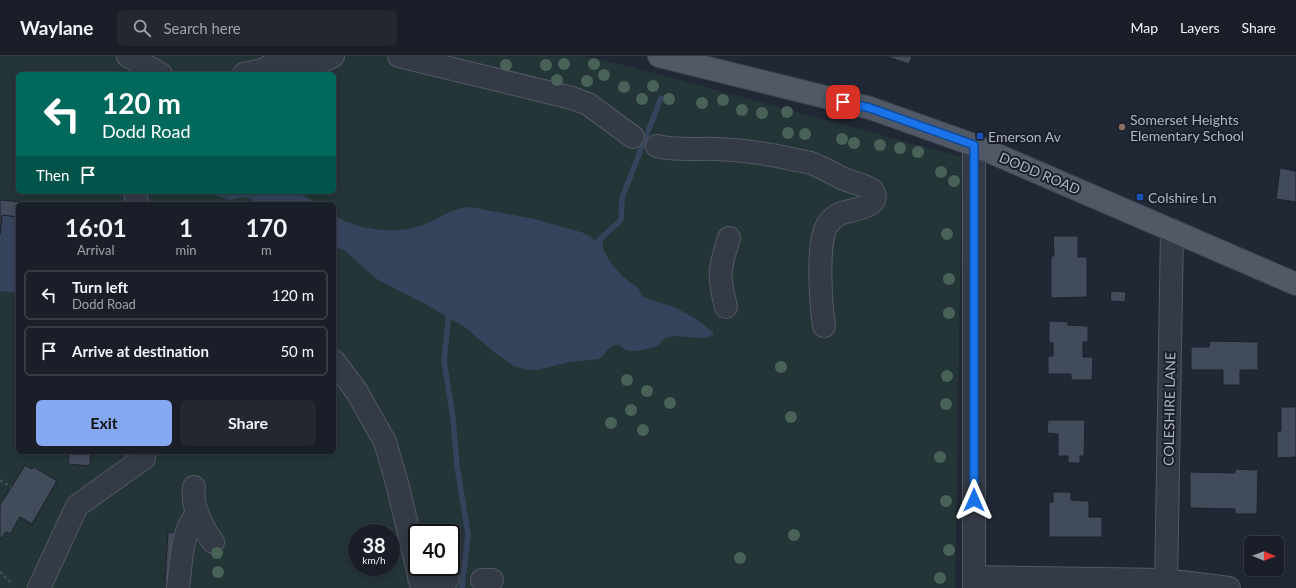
<!DOCTYPE html>
<style>
:root{--surface:#191e28;--page:#222730;--text:#f1f3f6;--muted:#9fa2a8;--line:#373c45;--accent:#86a8f0}
body{margin:0;font-family:Lato,sans-serif;background:var(--page);color:var(--text);height:100vh;display:flex;flex-direction:column;font-size:15px;white-space:nowrap}
*{box-sizing:border-box;margin:0}
p{font-size:13px;color:var(--muted)}
.icon{flex:none;width:22px;height:22px;fill:none;stroke:currentColor;stroke-width:2;stroke-linecap:round;stroke-linejoin:round}
.map{position:relative;flex:1;overflow:hidden}
.side{position:absolute;left:16px;top:146px;width:320px;height:252px;display:flex;flex-direction:column;background:var(--surface);border-radius:6px;box-shadow:0 2px 6px #0003,0 0 0 1px var(--line)}
.side>*{flex:none}
.guide{position:absolute;left:16px;top:16px;width:320px;height:122px;border-radius:6px;box-shadow:0 2px 6px #0003,0 0 0 1px var(--line);background:#00695c;color:#fff;overflow:hidden}
.needle{width:26px;rotate:91deg}
.tools{position:absolute;left:1244px;top:480px;display:grid;gap:8px}
.tools a{display:grid;place-items:center;width:40px;height:40px;border-radius:6px;background:var(--surface);box-shadow:0 2px 6px #0003,0 0 0 1px var(--line);font-size:20px}
.speed{position:absolute;left:348px;top:468px;display:flex;gap:8px;font-size:20px;font-weight:700;text-align:center}
.speed>*{display:grid;place-content:center;width:52px;height:52px;border-radius:50%;background:var(--surface);box-shadow:0 2px 6px #0003,0 0 0 1px var(--line);line-height:1}
.speed small{font-size:10px;font-weight:400}
.speed .limit{border:2px solid #111;border-radius:6px;background:#fff;color:#111}
.pin{position:absolute;display:grid;place-items:center;width:34px;height:34px;color:#fff;margin:-17px;border-radius:8px;box-shadow:0 2px 6px #0006}
.me{position:absolute;width:44px;margin:-22px;rotate:0deg;stroke-linejoin:round;filter:drop-shadow(0 0 3px #0008)}
.turn{display:flex;align-items:center;gap:14px;height:84px;padding:0 20px;font-size:18px}
.turn .icon{width:52px;height:52px;stroke-width:2.5}
.turn b{display:block;font-size:28px;line-height:34px}
.then{display:flex;align-items:center;height:38px;padding:0 20px;background:#0003;gap:8px;font-size:15px}
.eta{display:flex;justify-content:space-evenly;align-items:center;height:68px;text-align:center}
.eta b{font-size:24px;font-weight:700;line-height:28px}
.primary-button{display:flex;gap:8px;margin-top:auto;padding:8px 20px}
.primary-button a{flex:1;height:46px;border-radius:6px;background:var(--accent);color:#111;font-size:16px;font-weight:700;line-height:46px;text-align:center}
.primary-button a+a{background:var(--page);color:var(--text)}
ul{padding:0;list-style:none}
li{display:flex;align-items:center;gap:12px;height:50px;margin:0 8px 6px;padding:0 12px;border:2px solid var(--line);border-radius:6px}
li div{flex:1}
li b{display:block;font-size:15px}
li em{font-style:normal}
header{display:flex;align-items:center;gap:24px;box-sizing:border-box;height:56px;padding:0 20px;background:var(--surface);border-bottom:1px solid var(--line)}
header strong{font-size:19px}
nav{display:flex;gap:22px;margin-inline-start:auto;font-size:14px}
.search{width:280px;height:36px;background:var(--page);display:flex;align-items:center;gap:10px;box-sizing:border-box;padding:0 14px;border-radius:6px;color:var(--muted);font-size:15px}
.map>svg:first-child{display:block}
.green{fill:#243537;fill-rule:evenodd}
.water{fill:#36435c}
.lines{fill:none;stroke-linecap:round;stroke-linejoin:round}
.stream{stroke:#36435c;stroke-width:5.5}
.building{fill:#424b5a;stroke:#1c212c}
.minor-casing{stroke:#525864;stroke-width:24}
.major-casing{stroke:#3e434f;stroke-width:24}
.path{stroke:#405054;stroke-width:2.5;stroke-dasharray:3 3;stroke-linecap:butt}
.minor{stroke:#343a46;stroke-width:22}
.major{stroke:#525966;stroke-width:22}
.tree{fill:#486258}
.route-casing{stroke:#114b97;stroke-width:10}
.route{stroke:#1a73e8;stroke-width:7}
.education-dot{fill:#8d6e63;stroke:#1a1f2a;stroke-width:1.5}
.transit-dot{fill:#1a4fb4;stroke:#1a1f2a;stroke-width:1.5}
.labels{text-anchor:middle;dominant-baseline:central;stroke-width:4;stroke-linejoin:round;paint-order:stroke}
.poi-label{font-size:14px;fill:#aeb5c3;stroke:#1a1f2a;text-anchor:start}
.street-label{font-size:14px;fill:#aeb5c3;stroke:#1a1f2a}
</style>
<header>
<strong>Waylane</strong>
<div class="search"><svg class="icon" aria-label="search" viewBox="0 0 24 24"><circle cx="10" cy="10" r="6"/><path d="M15 15l6 6"/></svg>Search here</div>
<nav><a>Map</a><a>Layers</a><a>Share</a></nav>
</header>
<div class="map">
<svg width="1296" height="532" viewBox="0 0 1296 532">
<rect width="100%" height="100%" fill="#212835"/>
<path class="green" d="M0,0H583L624,9L962,101L955,532H0ZM18,18H334V136H18ZM18,148H334V396H18ZM357,477H391V511H357ZM417,477H451V511H417Z"/>
<path class="water" d="M212,136H296L319,148H257L250,142L242,141L229,144L218,140Z
M471,151L534,163L584,177L588,179L594,184H596L601,180L603,182V193L610,206L623,221L638,232L643,241L676,252L696,263L713,276V279C701,287 670,274 662,285C660,287 660,289 658,290C650,292 638,296 630,295C624,295 622,288 616,289C607,290 606,299 599,303L569,306L537,314H527L514,310L494,296L466,272L427,249L378,224L344,194L338,192L334,188V159C356,174 397,179 423,169C440,162 452,152 471,151Z
M2,159L18,161V237L0,235V178Z"/>
<g class="lines">
<path class="stream" d="M597,186L621,164L622,142L661,42
M449,255L444,305L453,362L457,410L468,478L462,532"/>
</g>
<path class="building" d="M888,0H912L909,8L888,1Z
M1280,112L1296,115V146L1276,143Z
M0,144L44,148H18V161L2,159L0,178Z
M1053,180H1078V201H1087V241L1051,242V200H1054Z
M1111,235L1126,236L1125,246L1110,245Z
M1049,265L1068,266V269L1088,270V286H1083V301H1093L1092,324H1071V318H1048V300H1053V287H1049Z
M1210,285L1258,286V314H1240V329H1223V314H1191V291H1209Z
M1281,351H1296V401L1277,402V375H1281Z
M1048,364H1085L1084,400H1080V407H1068V400H1058V378L1047,377Z
M69,396H91L90,410L68,408Z
M25,409L32,413L34,411L57,425L32,468L20,461L10,478L6,476L1,483H0V449Z
M1235,413L1258,414L1257,458H1235V453L1190,452V416L1235,417Z
M1053,436H1071V444L1089,445V461H1102V481H1049V446H1053Z
M168,476L193,478L190,528L165,526Z"/>
<g class="lines">
<g class="minor-casing">
<path id="minor" d="M128,0L161,18
M399,0L572,42L588,48L633,81
M275,5L303,12L317,8L333,0
M244,18L266,13L281,0
M974,89V532
M657,90C677,95 697,92 718,93C741,94 764,97 787,102C795,104 803,105 811,107C822,111 833,118 844,123C850,126 867,129 872,134C885,152 847,154 839,158C834,161 831,164 828,168C816,183 821,250 824,270
M135,136L137,148
M726,251C718,220 719,213 729,182
M334,305L357,336L385,386L397,427L422,532
M194,431C191,450 202,471 213,486
M974,521L1166,524L1229,532
M419,522L448,523
M482,524H492
M39,532L77,450L144,402L143,396
M178,532C181,512 181,471 198,458
M1166,532L1172,174"/>
</g>
<g class="major-casing">
<path id="major" d="M659,0L870,52L974,89L1296,228"/>
</g>
<path class="path" d="M0,424L11,431
M0,516L13,529"/>
<use href="#minor" class="minor"/>
<use href="#major" class="major"/>
</g>
<g class="tree">
<circle cx="564" cy="8" r="6"/>
<circle cx="594" cy="8" r="6"/>
<circle cx="506" cy="9" r="6"/>
<circle cx="546" cy="9" r="6"/>
<circle cx="604" cy="19" r="6"/>
<circle cx="557" cy="24" r="6"/>
<circle cx="587" cy="25" r="6"/>
<circle cx="653" cy="30" r="6"/>
<circle cx="624" cy="31" r="6"/>
<circle cx="642" cy="43" r="6"/>
<circle cx="669" cy="43" r="6"/>
<circle cx="723" cy="44" r="6"/>
<circle cx="702" cy="47" r="6"/>
<circle cx="742" cy="54" r="6"/>
<circle cx="787" cy="56" r="6"/>
<circle cx="762" cy="57" r="6"/>
<circle cx="788" cy="77" r="6"/>
<circle cx="805" cy="78" r="6"/>
<circle cx="842" cy="83" r="6"/>
<circle cx="854" cy="87" r="6"/>
<circle cx="880" cy="89" r="6"/>
<circle cx="900" cy="92" r="6"/>
<circle cx="918" cy="96" r="6"/>
<circle cx="941" cy="116" r="6"/>
<circle cx="954" cy="125" r="6"/>
<circle cx="947" cy="178" r="6"/>
<circle cx="949" cy="223" r="6"/>
<circle cx="949" cy="257" r="6"/>
<circle cx="781" cy="311" r="6"/>
<circle cx="947" cy="320" r="6"/>
<circle cx="627" cy="324" r="6"/>
<circle cx="647" cy="335" r="6"/>
<circle cx="670" cy="347" r="6"/>
<circle cx="946" cy="348" r="6"/>
<circle cx="631" cy="354" r="6"/>
<circle cx="791" cy="361" r="6"/>
<circle cx="611" cy="367" r="6"/>
<circle cx="643" cy="374" r="6"/>
<circle cx="940" cy="401" r="6"/>
<circle cx="946" cy="445" r="6"/>
<circle cx="794" cy="479" r="6"/>
<circle cx="949" cy="494" r="6"/>
<circle cx="217" cy="497" r="6"/>
<circle cx="740" cy="502" r="6"/>
<circle cx="218" cy="516" r="6"/>
<circle cx="940" cy="522" r="6"/>
</g>
<g class="lines">
<g class="route-casing">
<path id="route" d="M843,46L870,52L974,89V444"/>
</g>
<use href="#route" class="route"/>
</g>
<circle class="education-dot" cx="1122" cy="71" r="4"/>
<g class="transit-dot">
<rect x="976" y="76" width="8" height="8" rx="2"/>
<rect x="1136" y="137" width="8" height="8" rx="2"/>
</g>
<g class="labels">
<g class="poi-label">
<text x="1130" y="63">Somerset Heights<tspan x="1130" dy="16">Elementary School</tspan></text>
<text x="988" y="80">Emerson Av</text>
<text x="1148" y="141">Colshire Ln</text>
</g>
<g class="street-label">
<text transform="translate(1040 117) rotate(23)">DODD ROAD</text>
<text transform="translate(1169 353) rotate(-89)">COLESHIRE LANE</text>
</g>
</g>
</svg>
<div class="tools">
<a><svg class="needle" viewBox="-14 -14 28 28"><path d="M0-13l5 13h-10z" fill="#e53935"/><path d="M0 13l5-13h-10z" fill="#9fa2a8"/></svg></a>
</div>
<div class="speed"><div>38<small>km/h</small></div><div class="limit">40</div></div>
<div class="pin" style="left:843px;top:46px;background:#d93025"><svg class="icon" aria-label="arrive" viewBox="0 0 24 24"><path d="M6 21V4h12l-3 4 3 4H6"/></svg></div>
<svg class="me" style="left:974px;top:444px" viewBox="-20 -20 40 40"><path d="M0-17L14 15 0 8-14 15z" fill="#1a73e8" stroke="#fff" stroke-width="4"/></svg>
<div class="guide">
<div class="turn"><svg class="icon" aria-label="left" viewBox="0 0 24 24"><path d="M17 20v-9H6M10 6l-5 5 5 5"/></svg><div><b>120 m</b>Dodd Road</div></div>
<div class="then">Then<svg class="icon" aria-label="arrive" viewBox="0 0 24 24"><path d="M6 21V4h12l-3 4 3 4H6"/></svg></div>
</div>
<section class="side">
<div class="eta">
<div><b>16:01</b><p>Arrival</p></div>
<div><b>1</b><p>min</p></div>
<div><b>170</b><p>m</p></div>
</div>
<ul>
<li><svg class="icon" aria-label="left" viewBox="0 0 24 24"><path d="M17 20v-9H6M10 6l-5 5 5 5"/></svg><div><b>Turn left</b><p>Dodd Road</p></div><em>120 m</em></li>
<li><svg class="icon" aria-label="arrive" viewBox="0 0 24 24"><path d="M6 21V4h12l-3 4 3 4H6"/></svg><div><b>Arrive at destination</b></div><em>50 m</em></li>
</ul>
<div class="primary-button"><a>Exit</a><a>Share</a></div>
</section>
</div>
